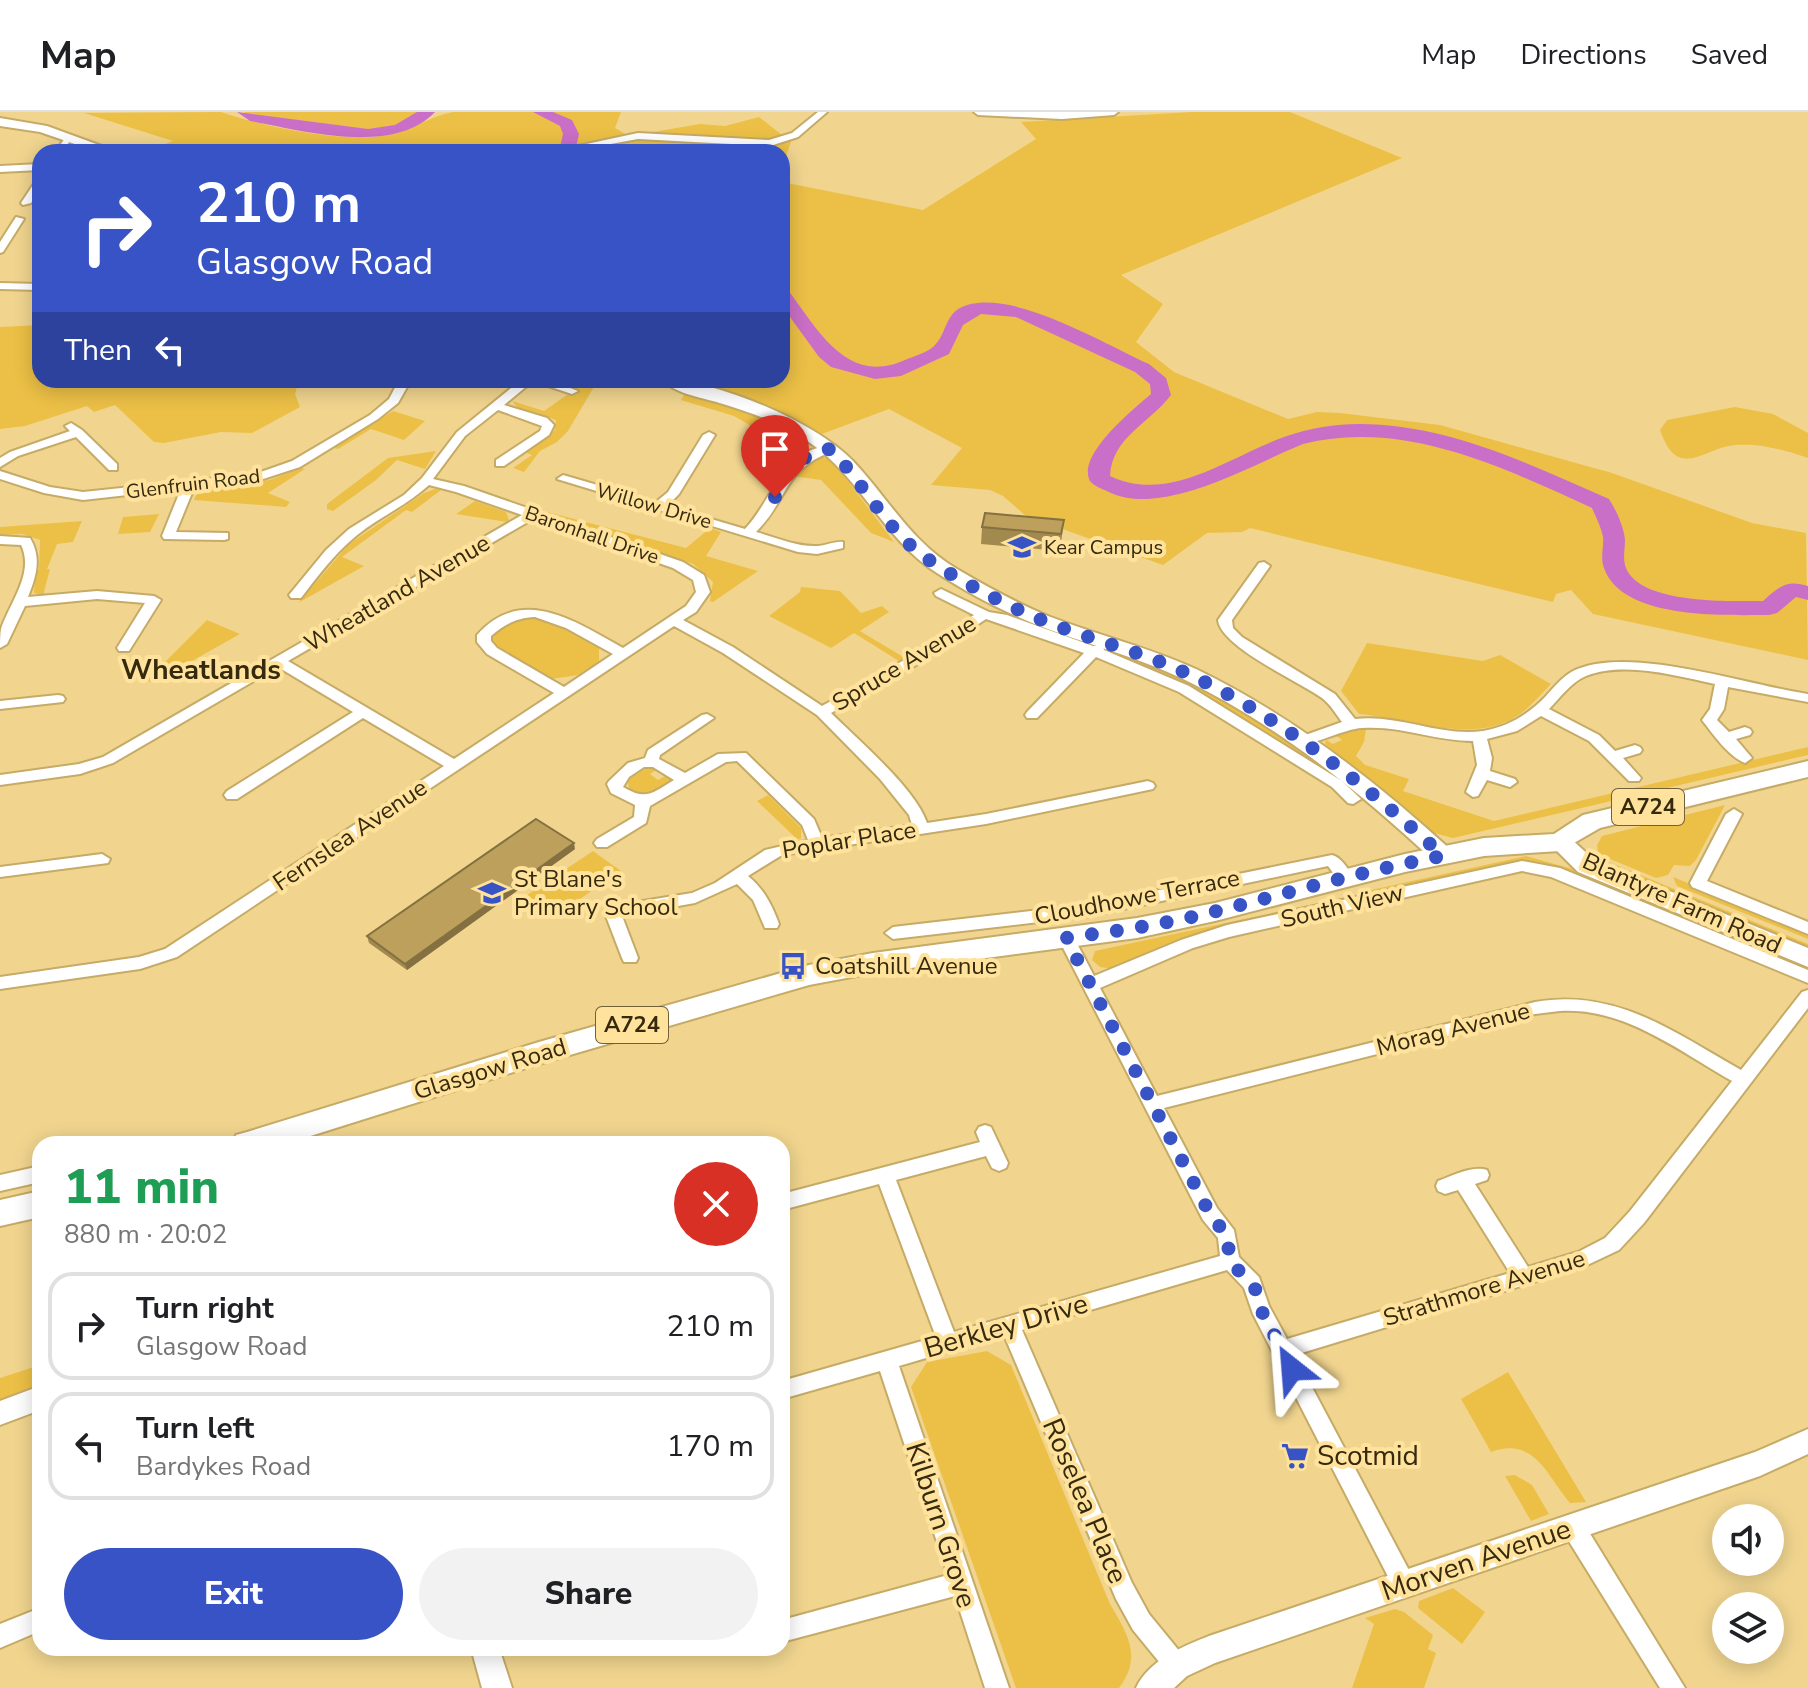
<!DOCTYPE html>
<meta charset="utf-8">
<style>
:root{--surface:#fff;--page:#f2f2f2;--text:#202124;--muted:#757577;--line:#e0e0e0;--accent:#3753c5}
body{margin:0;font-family:"Nunito Sans",sans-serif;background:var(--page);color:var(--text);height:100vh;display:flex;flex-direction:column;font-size:30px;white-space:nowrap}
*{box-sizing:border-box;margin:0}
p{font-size:26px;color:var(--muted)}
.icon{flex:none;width:44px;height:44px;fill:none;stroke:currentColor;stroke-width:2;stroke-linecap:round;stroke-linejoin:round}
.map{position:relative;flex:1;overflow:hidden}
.drawer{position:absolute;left:32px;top:1024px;width:758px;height:520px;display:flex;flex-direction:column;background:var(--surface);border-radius:24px;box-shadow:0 4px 20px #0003}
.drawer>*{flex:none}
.guide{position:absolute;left:32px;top:32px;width:758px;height:244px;border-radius:24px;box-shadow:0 4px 20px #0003;background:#3753c5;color:#fff;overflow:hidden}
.tools{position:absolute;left:1712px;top:1392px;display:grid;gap:16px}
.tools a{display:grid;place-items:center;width:72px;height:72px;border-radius:50%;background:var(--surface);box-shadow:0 4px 20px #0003;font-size:40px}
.pin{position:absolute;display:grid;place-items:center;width:68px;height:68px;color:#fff;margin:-82px -34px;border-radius:50% 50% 50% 0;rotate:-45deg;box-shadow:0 0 8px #0007}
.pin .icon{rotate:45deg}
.me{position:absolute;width:88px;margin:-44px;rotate:332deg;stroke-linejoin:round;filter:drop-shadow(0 0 6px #0008)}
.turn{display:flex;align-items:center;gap:28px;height:168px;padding:0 32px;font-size:36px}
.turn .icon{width:104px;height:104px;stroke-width:2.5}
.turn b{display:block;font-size:56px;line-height:68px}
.then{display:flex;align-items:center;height:76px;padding:0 32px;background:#0003;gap:16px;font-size:30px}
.round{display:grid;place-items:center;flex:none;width:84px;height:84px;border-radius:42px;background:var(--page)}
.headline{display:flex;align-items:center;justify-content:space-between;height:136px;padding:0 32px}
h1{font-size:48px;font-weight:800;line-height:60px;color:#1e9e55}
.action{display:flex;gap:16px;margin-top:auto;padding:16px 32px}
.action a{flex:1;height:92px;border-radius:48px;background:var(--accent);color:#fff;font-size:32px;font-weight:800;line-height:92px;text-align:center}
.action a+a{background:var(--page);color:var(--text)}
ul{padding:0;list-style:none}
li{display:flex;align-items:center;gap:24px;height:108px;margin:0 16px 12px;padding:0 16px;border:4px solid var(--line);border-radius:24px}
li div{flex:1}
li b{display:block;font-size:30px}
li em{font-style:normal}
header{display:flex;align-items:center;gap:48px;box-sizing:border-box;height:112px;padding:0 40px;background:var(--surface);border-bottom:2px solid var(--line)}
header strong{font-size:38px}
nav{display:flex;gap:44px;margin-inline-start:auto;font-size:28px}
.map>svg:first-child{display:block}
.green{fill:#ecc046}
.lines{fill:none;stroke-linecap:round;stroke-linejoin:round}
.river{fill:#ca6fc7;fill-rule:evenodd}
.minor-casing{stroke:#c6ab66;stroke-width:4}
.tertiary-casing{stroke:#c6ab66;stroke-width:4}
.secondary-casing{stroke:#c6ab66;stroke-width:4}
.primary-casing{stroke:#c6ab66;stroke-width:4}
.minor{fill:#fff;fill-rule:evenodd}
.tertiary{fill:#fff;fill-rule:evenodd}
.secondary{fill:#fff;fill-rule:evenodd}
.primary{fill:#fff;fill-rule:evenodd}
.wall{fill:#a28a4f}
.shaded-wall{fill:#847040}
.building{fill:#bca05c;stroke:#847040;stroke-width:2}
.route{stroke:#3753c5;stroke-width:14;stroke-dasharray:0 25.2}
.labels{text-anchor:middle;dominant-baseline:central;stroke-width:8;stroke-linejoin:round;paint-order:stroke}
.far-street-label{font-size:20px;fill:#352a0d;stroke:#ffe29c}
.far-poi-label{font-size:20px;fill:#352a0d;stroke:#ffe29c;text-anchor:start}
.shield{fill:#ffe29c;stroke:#726138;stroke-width:2}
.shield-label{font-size:22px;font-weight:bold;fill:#352a0d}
.street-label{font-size:24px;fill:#352a0d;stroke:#ffe29c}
.poi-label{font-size:24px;fill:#352a0d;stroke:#ffe29c;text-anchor:start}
.quarter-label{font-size:28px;font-weight:bold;fill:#352a0d;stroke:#ffe29c}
.near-street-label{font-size:28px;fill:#352a0d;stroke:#ffe29c}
.near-poi-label{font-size:28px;fill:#352a0d;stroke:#ffe29c;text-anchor:start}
</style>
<header>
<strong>Map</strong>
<nav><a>Map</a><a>Directions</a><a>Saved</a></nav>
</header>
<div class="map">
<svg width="1808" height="1576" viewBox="0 0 1808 1576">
<rect width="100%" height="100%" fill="#f1d58f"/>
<path class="green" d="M221,0C261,14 347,32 388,23C411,19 430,4 453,0H621L615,16L629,24L700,12L725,14L759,5L791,30L782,55V40H684L645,34L602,38L594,34L553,40H402V35L355,40H159L160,34L173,29L84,1Z
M244,0H428L399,17L368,22L273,9L250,5Z
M1192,0H1290L1402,46L1121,163L1163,192L1136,230L1174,260L1288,307L1317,300L1340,301L1440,313L1612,361L1752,411L1806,421L1808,548L1593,502L1571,478L1556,482L1553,490L1250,416L1242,420L1207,421L1163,453L1026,404L1003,384L990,378L931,373L962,336L889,297L822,322L771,297L683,268H782V70L923,98L1036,27L1021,10Z
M40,213V268H166L165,272H246L252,268H299L295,282L300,295L252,321L221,320L164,331L154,330L115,293L94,300L87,294L25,314L0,317V215Z
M588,268H598L568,319L557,330L540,339L524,360L513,356L532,343L525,340L555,318L556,308L517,295L512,289L544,299Z
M686,280L752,302L807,330L803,338L788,336L734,304L681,288Z
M1735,295L1773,302L1808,321V346C1784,338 1761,331 1735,333C1703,336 1678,370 1660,318L1667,308Z
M393,299L425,309L404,328L371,317L338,337L334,336Z
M436,339L425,357L397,348L376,368L333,399L327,397V392L388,346Z
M817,345L828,346L838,356L894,430L871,421L821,368L792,364L796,356Z
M301,356L305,357L268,381L290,390L286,395L194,388L196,383L207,377L270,368Z
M435,377L441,378L412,400L406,398L342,445L364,454L298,491L349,432L424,381Z
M475,389L506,400L509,408L507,410L456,402Z
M528,395L686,436L710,416L721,420L706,444L758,459L713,490L710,489L713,470L693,452Z
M159,402L150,420L118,422L123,405Z
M82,409L73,430L57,432L47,457H50L44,480L46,484L34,481L35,459L39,458L40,428L22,422L0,423V415Z
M801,475L840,479L861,501L882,494L889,500L860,519L905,546L899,549L854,521L831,536L769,504L800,480Z
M529,503L549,508L599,534V550L578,563L551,567L493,532L492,522L515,506Z
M207,508L240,522L153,571L148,569L151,563L127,565L130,548L166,549Z
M1367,531L1483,549L1500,543L1551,572C1539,584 1528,598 1514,606C1469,632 1407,606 1359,602L1341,579Z
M1116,539L1193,569L1318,645L1360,682L1196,578L1113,543L1112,540Z
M1366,617L1364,630L1356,644L1365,653L1409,667L1403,679L1494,709L1808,635V643L1453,726L1430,720L1325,632L1326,628L1333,632L1342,628L1335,623Z
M650,654L659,656L650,662L658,668L669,662L671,671C656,681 646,687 629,679L628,668Z
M768,683L801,716V726L798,728L757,689Z
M1725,693L1696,748L1690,754L1674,753L1668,763L1656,766L1598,742L1597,733L1602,724Z
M593,739L621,759L555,804L527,783Z
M1526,744L1580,759L1808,853V860L1610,776L1546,753L1516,751L1374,782L1371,778Z
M1599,746L1808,832V840L1600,752L1596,747Z
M1673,765L1808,820V827L1677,774Z
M1347,785L1115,857L1100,855L1092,848L1095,839Z
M987,1239L1011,1253L1110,1492C1127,1521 1143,1545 1119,1576H1016L911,1275L927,1250Z
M40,1253V1273L0,1288V1266Z
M1508,1260L1586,1390L1570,1391C1547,1364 1535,1324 1491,1340L1461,1287Z
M1515,1363L1532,1373L1549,1402L1531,1409L1505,1364Z
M1453,1476L1485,1500L1462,1532L1418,1496L1419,1489Z
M1395,1497L1404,1500L1433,1523L1428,1537L1436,1541L1424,1576H1352L1374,1512L1365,1506Z"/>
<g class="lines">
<path class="river" d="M237,0L368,17L395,13L417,0H435C393,44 304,19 250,9Z
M533,0H553L572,8L579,22L575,40H559L563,22L560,14Z
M782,177L788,178C818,218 847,274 905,248C914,244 926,241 933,235C950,220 942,194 978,191C1028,186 1103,231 1149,252L1166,266L1171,283C1150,311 1112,325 1110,364C1170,393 1231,343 1287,324C1310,316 1335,312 1359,312C1447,312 1530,352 1609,387C1616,398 1624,415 1625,428C1625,436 1623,445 1625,453C1636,493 1731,489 1763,489C1779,475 1786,467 1808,474V488L1796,485L1777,501L1769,503C1725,503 1622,508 1604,456C1600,446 1604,435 1603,425C1601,415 1596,405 1592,396C1502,355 1404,307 1303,332C1264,348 1225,370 1183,381C1160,387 1133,391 1111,381C1105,378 1093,374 1090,369C1076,343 1135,296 1151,282L1150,272L1135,260L1016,205L981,202L963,213L949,242L901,264L875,267L831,255L819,245L782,194Z"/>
<g class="minor-casing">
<path id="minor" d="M818,0H827L798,25L770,34L638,27L567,40H549L638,21L769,28L792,21Z
M974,0H1118L1114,3L1062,7L978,3Z
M68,22L72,25L63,40H55Z
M40,52V58L0,60V54Z
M40,66V76L31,91L23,93L21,91L37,67Z
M16,105L24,107L3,140L0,141V130Z
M0,171L40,172V178L0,177Z
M399,268H411L398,291L378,307L300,355L257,369L194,376L176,420L228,421V427L224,428L164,427L162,424L181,377L83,388L44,381L0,367V359L50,375L83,380L255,362L292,349L370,303L389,287Z
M521,268H549L578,279L572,282L533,269L504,293L547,306L554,313L549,323L504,354H496V348L540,319L542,314L498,298L465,324L433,367L464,374L683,450L704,463L710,480L696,500L683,508L733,535L822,594L906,547L974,503L936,484L934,481L941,477L989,500L1007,503L1093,534H1103L1104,538L1189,574L1342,669L1361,687L1353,692L1348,691L1332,675L1179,580L1096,545L1037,606H1027L1025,603L1027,600L1084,541L986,507L916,553L831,601C858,628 915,676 927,711L986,702L1148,669L1153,671L1155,674L1153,677L986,712L782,743L748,764C764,777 772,793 779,812L777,816H765L753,788L737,772L695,791L622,804L638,846L636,850H624L622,846L604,799L606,795L692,781L715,771L765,738L808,728L802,713L737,649L726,650L650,694L646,711L607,735H597L594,731L597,727L634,705L635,693L611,681L607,672L609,669L628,651L645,646L648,638L702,603L707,602L714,606L660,643L659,647L685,661L718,642L746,641L814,707L822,726L912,713L909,703L880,667L817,603L723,541L674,514L177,845L140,857L0,877V865L139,845L165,837L444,654L363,606L237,687H227L224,683L227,679L353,600L278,555L113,651L80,662L0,673V663L79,652L103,645L522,403L456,380L429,373C406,394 379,405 356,424C334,442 318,464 301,486H291L289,483L326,438L349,417L404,383L422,366L457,320ZM533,407L673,456L693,468L696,480L686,494L623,536C576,510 522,472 477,523V530L487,542L554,581L454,647L288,549ZM535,505L566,516L613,542L564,575L497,536L491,529V524C505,512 516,506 535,505ZM644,655H653L674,668C652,681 647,689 623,675L629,665Z
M71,311L82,318L117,352V358H109L76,325L18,344L0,355V346L10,340L70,319L65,314Z
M709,320L715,323L679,382L667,394L745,417C772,389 786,330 834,335V339C782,357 790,386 756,420C775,425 797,435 817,434C826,434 834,429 843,430V436L817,442L798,440L557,367L563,363L656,390L668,380L703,323Z
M0,424L30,426C42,446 36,465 28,485L97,479L154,484L161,488L129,539H119L117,536L145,491L97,487L25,494L7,532L0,536C0,530 0,523 1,517C9,492 35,461 21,433L0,432Z
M1264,450L1270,454L1232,508L1233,516L1242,525L1335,582L1355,607C1399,602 1440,625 1483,619C1508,615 1529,602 1546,584C1554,575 1562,565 1573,559C1628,532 1747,573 1808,582V590L1728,575L1724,597L1717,608L1729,620L1745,615L1750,617L1752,620L1750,623L1736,627L1752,646L1745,651C1728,644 1713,622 1702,608L1710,597L1715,572C1676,564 1625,549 1586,564C1571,570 1560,586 1549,597L1599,623L1615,639L1635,633L1640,635L1642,638L1640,641L1623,646L1641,666L1639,669H1629L1589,629L1541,604L1517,619L1487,627L1492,646L1490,659L1515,667L1517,670L1510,675L1487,668L1478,684L1473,685L1466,680L1477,653L1473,629C1435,629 1400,613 1362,616C1343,617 1311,635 1297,632L1295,629L1297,626L1342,610C1336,602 1330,592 1322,586C1298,569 1221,535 1218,508L1259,451Z
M58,583L63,584L65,587L63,590L0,597V589Z
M1734,697L1742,702L1707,769L1808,810V822L1692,775L1690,771L1726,702Z
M102,742L110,747L108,751L0,765V755Z
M1332,743C1341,745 1348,757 1353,765L1351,769H1339L1328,754L1090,804L893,827L885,821L893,815L1090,792Z
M1522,749L1560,756L1808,858V871L1551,765L1522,759L1229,825L1193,836L1100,876L1157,984L1535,890C1616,876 1674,920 1741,958L1802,880L1808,878V896L1644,1111L1619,1138L1583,1155L1295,1243L1412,1464L1415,1472L1412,1480L1404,1483L1396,1480L1253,1202L1244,1176L1227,1158L1022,1218L1132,1471L1149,1502L1185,1546L1189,1554L1185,1562L1177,1566L1169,1562L1133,1518L1116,1487L1004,1223L899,1254L1009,1576H985L955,1484L782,1530V1508L948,1463L880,1259L782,1287V1269L936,1225L879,1072L782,1098V1082L980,1030L976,1020L979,1015L985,1013L991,1015L1008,1051L1006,1056L999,1059L992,1056L986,1044L896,1068L954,1220L1220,1144L1218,1126L1203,1108L1058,826L1060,822H1072L1094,864L1181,828L1227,813ZM1560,899C1624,895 1679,939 1732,969L1630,1099L1605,1126L1578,1140L1528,1155L1475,1072L1487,1068L1489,1063L1487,1058C1473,1053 1452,1064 1438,1069L1436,1074L1438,1079L1445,1082L1458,1078L1510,1161L1287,1227L1269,1194L1259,1165L1239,1145L1234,1118L1217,1096L1164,996L1535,902Z
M40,1054V1070L0,1079V1063Z
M1573,1404L1581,1407L1685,1576H1660L1565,1423L1562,1415L1565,1407Z
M40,1496V1519L0,1536V1512Z"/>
</g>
<g class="tertiary-casing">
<path id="tertiary" d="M40,1274V1298L0,1313V1289Z
M1808,1317V1342L1760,1364L1215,1551L1187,1564L1174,1576H1136C1148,1549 1183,1534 1209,1524L1755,1340Z
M471,1536H499L512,1576H482Z"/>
</g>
<g class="secondary-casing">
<path id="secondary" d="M0,6L47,14L118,40H98L40,20L0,14Z
M662,268C717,268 814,309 853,349C888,386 911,430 957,457C986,474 1016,491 1048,504C1097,523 1148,535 1196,557C1291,603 1374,668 1451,738L1455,744L1451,750H1435C1358,678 1276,612 1181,566C1141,547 1097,535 1056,520C1014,505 974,485 937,461C883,427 860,363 806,328C781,311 752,301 723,292C705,286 675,282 662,268Z
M1560,722L1568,724L1594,748L1808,836V855L1578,760L1548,730L1552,724Z"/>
</g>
<g class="primary-casing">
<path id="primary" d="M1808,649V665L1600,716L1560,739L1484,744L1405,760L1215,809L1137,826L873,861L809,873L539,952L285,1032H232L236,1023L247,1020L539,930L809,853L873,841L1137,806L1215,791L1405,742L1484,726L1554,722L1583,703Z
M40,1079V1105L0,1114V1088Z"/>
</g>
<use href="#minor" class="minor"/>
<use href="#tertiary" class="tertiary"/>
<use href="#secondary" class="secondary"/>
<use href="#primary" class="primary"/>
</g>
<path class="wall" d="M1064,408L1060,439L981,432L982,415Z
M575,737L407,858L369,831L367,824Z"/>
<path class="shaded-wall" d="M574,731L575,737L407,858L405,852Z"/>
<path class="building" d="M985,401L1064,408L1061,422L982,415Z
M536,707L574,731L405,852L367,824Z"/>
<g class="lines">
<path class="route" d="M775,385C790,355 796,345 830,337C864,371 886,418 926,446C955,466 989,484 1021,499C1074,524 1133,536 1186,561C1279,604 1369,675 1443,744C1367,758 1292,780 1217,799C1167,812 1116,819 1066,826L1210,1102L1227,1124L1230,1149L1256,1178L1259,1194L1292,1257"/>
</g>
<defs>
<g id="school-bare" transform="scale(2.16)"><path d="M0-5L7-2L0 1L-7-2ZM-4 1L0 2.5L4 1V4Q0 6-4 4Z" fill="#3753c5" stroke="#ffe29c" stroke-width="2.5" paint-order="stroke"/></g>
<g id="bus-bare" transform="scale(2.16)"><path d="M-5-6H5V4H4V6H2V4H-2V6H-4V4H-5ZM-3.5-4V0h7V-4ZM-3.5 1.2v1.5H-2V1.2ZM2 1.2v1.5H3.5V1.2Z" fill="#3753c5" stroke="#ffe29c" stroke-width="2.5" paint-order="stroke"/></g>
<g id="supermarket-bare" transform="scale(2.16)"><path d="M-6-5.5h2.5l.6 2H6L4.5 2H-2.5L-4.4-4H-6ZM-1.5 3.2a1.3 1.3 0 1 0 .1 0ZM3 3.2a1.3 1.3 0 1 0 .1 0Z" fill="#3753c5" stroke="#ffe29c" stroke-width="2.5" paint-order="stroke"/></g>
</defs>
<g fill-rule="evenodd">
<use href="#school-bare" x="1022" y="435"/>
<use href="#school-bare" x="492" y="781"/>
<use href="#bus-bare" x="793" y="854"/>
<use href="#supermarket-bare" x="1295" y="1344"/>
</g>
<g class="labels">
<g class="far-street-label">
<text transform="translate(193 372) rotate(-7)">Glenfruin Road</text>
<text transform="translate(654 394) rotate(16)">Willow Drive</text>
<text transform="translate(592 423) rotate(19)">Baronhall Drive</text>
</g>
<g class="far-poi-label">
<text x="1044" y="435">Kear Campus</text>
</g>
<g class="shield">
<rect x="1612" y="677" width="72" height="36" rx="6"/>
<rect x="596" y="895" width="72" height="36" rx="6"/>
</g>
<g class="shield-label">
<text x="1648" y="695">A724</text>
<text x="632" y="913">A724</text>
</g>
<g class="street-label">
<text transform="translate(397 481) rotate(-30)">Wheatland Avenue</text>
<text transform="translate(904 551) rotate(-31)">Spruce Avenue</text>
<text transform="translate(350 723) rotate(-34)">Fernslea Avenue</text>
<text transform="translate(849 728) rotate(-9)">Poplar Place</text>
<text transform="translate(1137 785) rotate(-11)">Cloudhowe Terrace</text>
<text transform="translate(1682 791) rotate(24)">Blantyre Farm Road</text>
<text transform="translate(1342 794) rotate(-13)">South View</text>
<text transform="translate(1453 917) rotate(-14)">Morag Avenue</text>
<text transform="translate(490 957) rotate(-17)">Glasgow Road</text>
<text transform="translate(1484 1176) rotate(-17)">Strathmore Avenue</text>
</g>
<g class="poi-label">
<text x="514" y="767">St Blane's<tspan x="514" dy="28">Primary School</tspan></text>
<text x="815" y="854">Coatshill Avenue</text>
</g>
<g class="quarter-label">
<text x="201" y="558">Wheatlands</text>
</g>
<g class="near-street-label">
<text transform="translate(1006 1214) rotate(-16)">Berkley Drive</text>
<text transform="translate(1085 1389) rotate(67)">Roselea Place</text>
<text transform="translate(941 1413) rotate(72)">Kilburn Grove</text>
<text transform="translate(1476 1448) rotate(-19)">Morven Avenue</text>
</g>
<g class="near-poi-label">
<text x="1317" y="1344">Scotmid</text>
</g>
</g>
</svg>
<div class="tools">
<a><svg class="icon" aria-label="sound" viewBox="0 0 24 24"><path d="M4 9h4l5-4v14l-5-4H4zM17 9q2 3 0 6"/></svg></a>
<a><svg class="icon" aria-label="layers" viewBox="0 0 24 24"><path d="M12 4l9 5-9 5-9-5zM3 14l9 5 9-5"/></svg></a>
</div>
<div class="pin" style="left:775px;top:385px;background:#d93025"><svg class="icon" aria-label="arrive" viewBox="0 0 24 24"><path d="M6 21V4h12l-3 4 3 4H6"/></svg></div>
<svg class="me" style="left:1292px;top:1257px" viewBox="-20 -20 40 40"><path d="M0-17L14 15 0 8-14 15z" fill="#3753c5" stroke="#fff" stroke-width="4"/></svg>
<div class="guide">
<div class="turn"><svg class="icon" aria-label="right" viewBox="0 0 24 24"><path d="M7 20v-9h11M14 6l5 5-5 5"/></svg><div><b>210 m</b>Glasgow Road</div></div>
<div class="then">Then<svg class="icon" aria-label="left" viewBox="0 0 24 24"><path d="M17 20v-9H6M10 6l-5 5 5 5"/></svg></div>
</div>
<section class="drawer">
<div class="headline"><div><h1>11 min</h1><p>880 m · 20:02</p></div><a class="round" style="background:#d93025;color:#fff"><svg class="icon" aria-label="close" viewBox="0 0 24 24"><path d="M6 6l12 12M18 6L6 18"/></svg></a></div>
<ul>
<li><svg class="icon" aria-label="right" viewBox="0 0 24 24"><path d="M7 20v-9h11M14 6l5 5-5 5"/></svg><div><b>Turn right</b><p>Glasgow Road</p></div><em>210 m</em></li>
<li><svg class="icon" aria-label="left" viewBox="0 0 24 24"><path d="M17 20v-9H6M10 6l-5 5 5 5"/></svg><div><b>Turn left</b><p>Bardykes Road</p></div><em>170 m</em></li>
</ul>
<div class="action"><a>Exit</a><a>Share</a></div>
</section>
</div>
